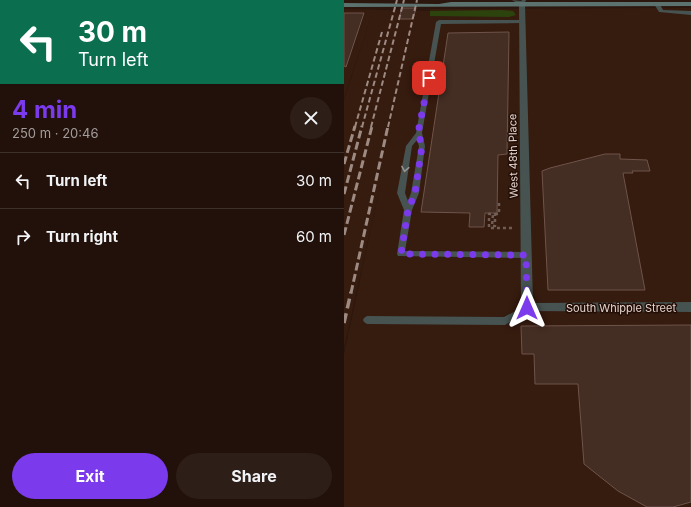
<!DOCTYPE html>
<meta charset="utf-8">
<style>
:root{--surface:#21110a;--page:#2d1f18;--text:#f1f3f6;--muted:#a29d9c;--line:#3e312b;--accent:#7c3aed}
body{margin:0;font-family:Inter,sans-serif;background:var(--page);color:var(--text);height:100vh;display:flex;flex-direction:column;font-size:15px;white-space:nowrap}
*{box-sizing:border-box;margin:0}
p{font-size:13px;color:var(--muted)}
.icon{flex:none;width:22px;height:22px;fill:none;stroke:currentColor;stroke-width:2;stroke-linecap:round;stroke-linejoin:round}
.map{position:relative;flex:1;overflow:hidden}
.sheet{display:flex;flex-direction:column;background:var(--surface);width:344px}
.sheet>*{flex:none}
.guide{background:#0b6e4f;color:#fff;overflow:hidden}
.pin{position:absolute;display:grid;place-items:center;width:34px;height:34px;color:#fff;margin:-17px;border-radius:8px;box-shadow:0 2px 6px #0006}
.me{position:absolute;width:44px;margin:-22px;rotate:0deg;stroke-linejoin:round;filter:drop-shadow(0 0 3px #0008)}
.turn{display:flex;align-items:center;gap:14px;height:84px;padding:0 12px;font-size:18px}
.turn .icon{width:52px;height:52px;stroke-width:2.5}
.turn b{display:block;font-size:28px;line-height:34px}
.round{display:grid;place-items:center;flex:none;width:42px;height:42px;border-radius:21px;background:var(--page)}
.headline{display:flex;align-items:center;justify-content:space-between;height:68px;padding:0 12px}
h1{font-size:24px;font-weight:700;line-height:30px;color:var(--accent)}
.primary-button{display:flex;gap:8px;margin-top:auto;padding:8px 12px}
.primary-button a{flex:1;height:46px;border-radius:24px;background:var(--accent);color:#fff;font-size:16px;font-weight:700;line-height:46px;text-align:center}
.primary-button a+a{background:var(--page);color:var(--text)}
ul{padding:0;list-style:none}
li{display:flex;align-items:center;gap:12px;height:56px;padding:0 12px;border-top:1px solid var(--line)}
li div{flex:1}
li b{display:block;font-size:15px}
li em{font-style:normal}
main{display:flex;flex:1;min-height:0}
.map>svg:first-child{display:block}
.built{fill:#361b0f}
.green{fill:#2c430d}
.building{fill:#442d23;stroke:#6e544a}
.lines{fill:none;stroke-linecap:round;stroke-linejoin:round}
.path{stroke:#705d55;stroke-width:2.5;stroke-dasharray:3 3;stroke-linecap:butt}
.service{fill:#465351;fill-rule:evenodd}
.minor{fill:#465351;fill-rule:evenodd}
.secondary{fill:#5c726f;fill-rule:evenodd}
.rail-far2{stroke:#9c8a83;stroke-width:2;stroke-dasharray:5.5 3;stroke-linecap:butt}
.rail-far1{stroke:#9c8a83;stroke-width:3;stroke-dasharray:8 3.5;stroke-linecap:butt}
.rail{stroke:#9c8a83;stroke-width:3.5;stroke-dasharray:10 5;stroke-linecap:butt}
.oneway{stroke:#959490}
.route{stroke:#7c3aed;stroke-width:7;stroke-dasharray:0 12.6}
.labels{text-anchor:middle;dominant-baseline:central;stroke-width:3;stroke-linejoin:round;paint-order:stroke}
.street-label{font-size:11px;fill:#e4d4ce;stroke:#220e06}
</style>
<main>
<section class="sheet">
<div class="guide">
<div class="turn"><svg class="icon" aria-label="left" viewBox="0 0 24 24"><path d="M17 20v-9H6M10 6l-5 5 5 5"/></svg><div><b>30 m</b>Turn left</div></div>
</div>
<div class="headline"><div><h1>4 min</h1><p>250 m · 20:46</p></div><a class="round"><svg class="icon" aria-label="close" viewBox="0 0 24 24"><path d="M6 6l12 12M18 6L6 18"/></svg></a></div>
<ul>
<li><svg class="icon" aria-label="left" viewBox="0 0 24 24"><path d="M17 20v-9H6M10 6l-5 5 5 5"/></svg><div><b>Turn left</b></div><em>30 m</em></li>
<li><svg class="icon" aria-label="right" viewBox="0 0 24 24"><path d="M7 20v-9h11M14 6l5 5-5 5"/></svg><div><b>Turn right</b></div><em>60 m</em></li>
</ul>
<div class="primary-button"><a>Exit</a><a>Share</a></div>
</section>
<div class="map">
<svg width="347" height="507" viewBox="0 0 347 507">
<rect width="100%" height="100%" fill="#2c170e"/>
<path class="built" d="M347,8V507H0V354L37,182L0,348V100L29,11L0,98V9L85,11L86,9Z"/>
<path class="green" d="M158,10L169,11L172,15L165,17L86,16V11Z"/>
<path class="building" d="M58,8H72L69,19H55Z
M0,13H20L2,67L0,66Z
M165,32L163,154L154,155L153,213H141L140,227H125L126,213L77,212L104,33Z
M261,154H276V159L303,160L306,171H288L289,173H279L301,290H204L198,171L206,168Z
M347,325V502L329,507H303L274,491L240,464L234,384H191L190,354H178L177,326Z"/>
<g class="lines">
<path class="path" d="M151,213V226H148L149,214H145V228H171
M151,214H155V203"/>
<path class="service" d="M168,0L177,1L178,0H182L180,5L178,6Z
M311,3H315L319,10L347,11V15L315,12L310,4Z
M180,20L181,21L178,23L97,24L78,133L81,146L75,193L68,210L61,251L182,252L186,255L182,258L54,256L53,254L60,210L53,193L62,146L72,133L92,22L95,20ZM73,140L75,146L67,193L64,201L61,193L68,146Z
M183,305L186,306L187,308L186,310L161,325L23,324L20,322L19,320L20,318L23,316L160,317Z"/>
<path class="minor" d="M178,2L181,4L189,303L347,302V312L179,311L177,308L175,4Z"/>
<path class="secondary" d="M107,2H347V6L0,7V3L95,4Z"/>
<path class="rail-far2" d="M11,127L38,32
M18,127L53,0
M27,127L60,0
M44,127L73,0"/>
<path class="rail-far1" d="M0,164L11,126
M0,194L18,126
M0,235L28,126
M7,293L44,126"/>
<path class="rail" d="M0,323L7,292"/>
</g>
<defs><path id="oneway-chevron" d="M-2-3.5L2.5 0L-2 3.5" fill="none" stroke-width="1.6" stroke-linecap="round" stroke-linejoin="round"/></defs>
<use class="oneway" href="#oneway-chevron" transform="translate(61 169) rotate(100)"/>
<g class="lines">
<path class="route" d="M85,78L74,133L78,146L71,193L64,210L57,254L182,255L183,308"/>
</g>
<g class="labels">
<g class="street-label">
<text transform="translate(169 156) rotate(-91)">West 48th Place</text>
<text x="277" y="308">South Whipple Street</text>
</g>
</g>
</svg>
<div class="pin" style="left:85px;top:78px;background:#d93025"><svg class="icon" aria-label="arrive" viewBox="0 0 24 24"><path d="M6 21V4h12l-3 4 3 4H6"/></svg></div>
<svg class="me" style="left:183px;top:308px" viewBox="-20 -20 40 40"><path d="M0-17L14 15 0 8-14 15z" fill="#7c3aed" stroke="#fff" stroke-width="4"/></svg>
</div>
</main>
